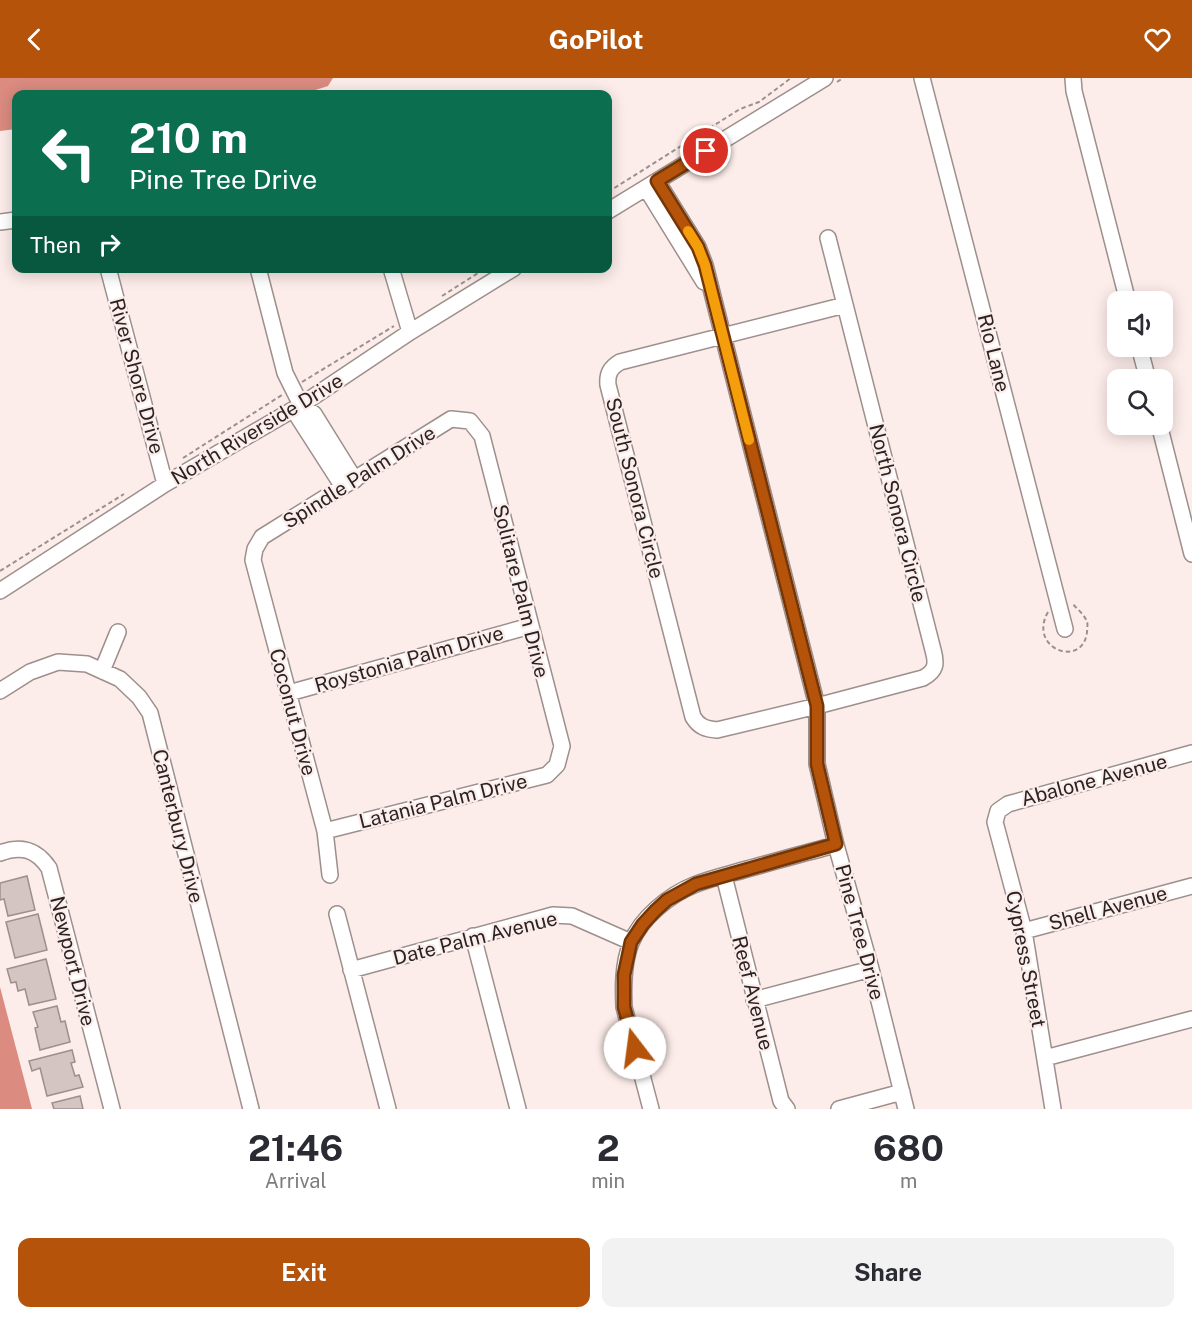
<!DOCTYPE html>
<style>
:root{--surface:#fff;--page:#f2f2f3;--text:#2b2b33;--muted:#7c7c81;--accent:#b45309}
body{margin:0;font-family:"Public Sans",sans-serif;background:var(--page);color:var(--text);height:100vh;display:flex;flex-direction:column;font-size:22px;white-space:nowrap}
*{box-sizing:border-box;margin:0}
p{font-size:20px;color:var(--muted)}
.icon{flex:none;width:33px;height:33px;fill:none;stroke:currentColor;stroke-width:2;stroke-linecap:round;stroke-linejoin:round}
.map{position:relative;height:1031px;overflow:hidden}
.side{display:flex;flex-direction:column;background:var(--surface);flex:1}
.side>*{flex:none}
.guide{position:absolute;left:12px;top:12px;width:600px;height:183px;border-radius:12px;box-shadow:0 3px 15px #0003;background:#0b6e4f;color:#fff;overflow:hidden}
.tools{position:absolute;left:1107px;top:213px;display:grid;gap:12px}
.tools a{display:grid;place-items:center;width:66px;height:66px;border-radius:12px;background:var(--surface);box-shadow:0 3px 15px #0003;font-size:30px}
.pin{position:absolute;display:grid;place-items:center;width:51px;height:51px;color:#fff;margin:-26px;border:3px solid #fff;border-radius:50%;box-shadow:0 2px 6px #0007}
.me{position:absolute;width:66px;margin:-33px;rotate:345deg;stroke-linejoin:round;filter:drop-shadow(0 0 4px #0008)}
.turn{display:flex;align-items:center;gap:21px;height:126px;padding:0 18px;font-size:27px}
.turn .icon{width:78px;height:78px;stroke-width:2.5}
.turn b{display:block;font-size:42px;line-height:51px}
.then{display:flex;align-items:center;height:57px;padding:0 18px;background:#0003;gap:12px;font-size:22px}
.eta{display:flex;justify-content:space-evenly;align-items:center;height:102px;text-align:center}
.eta b{font-size:36px;font-weight:700;line-height:42px}
.button{display:flex;gap:12px;margin-top:auto;padding:12px 18px}
.button a{flex:1;height:69px;border-radius:12px;background:var(--accent);color:#fff;font-size:24px;font-weight:700;line-height:69px;text-align:center}
.button a+a{background:var(--page);color:var(--text)}
header{display:flex;justify-content:space-between;align-items:center;height:78px;padding:0 18px;background:var(--accent);color:#fff;font-size:27px;font-weight:700}
.map>svg:first-child{display:block}
.water{fill:#db8b80}
.building{fill:#d4c5c3;stroke:#9d8f8c;stroke-width:1.5}
.lines{fill:none;stroke-linecap:round;stroke-linejoin:round}
.minor-casing{stroke:#9d8f8c;stroke-width:18}
.path{stroke:#9b908e;stroke-width:2;stroke-dasharray:4.5 3;stroke-linecap:butt}
.minor{stroke:#fff;stroke-width:15}
.route-casing{stroke:#753606;stroke-width:15}
.route{stroke:#b45309;stroke-width:10}
.slow{stroke:#f59e0b;stroke-width:10}
.labels{text-anchor:middle;dominant-baseline:central;stroke-width:4.5;stroke-linejoin:round;paint-order:stroke}
.street-label{font-size:20px;fill:#292323;stroke:#fdedea}
</style>
<header><svg class="icon" aria-label="back" viewBox="0 0 24 24"><path d="M15 5l-7 7 7 7"/></svg>GoPilot<svg class="icon" aria-label="heart" viewBox="0 0 24 24"><path d="M12 20l-8-8c-3-5 5-10 8-4 3-6 11-1 8 4z"/></svg></header>
<div class="map">
<svg width="1192" height="1031" viewBox="0 0 1192 1031">
<rect width="100%" height="100%" fill="#fdedea"/>
<path class="water" d="M0,0H333L328,8L303,16H16V51L0,53Z
M0,909L32,1031H0Z"/>
<path class="building" d="M27,798L35,832L8,838L4,821L0,822V805Z
M38,836L47,872L15,880L6,844Z
M46,881L56,921L29,927L25,911L18,913L16,904L11,905L7,891Z
M57,928L61,944L65,943L70,964L40,972L35,950L38,949L33,934Z
M72,972L75,984L71,985L75,998L79,997L83,1009L47,1018L40,990L32,993L29,983Z
M80,1018L83,1031H54L52,1025Z"/>
<g class="lines">
<g class="minor-casing">
<path id="minor" d="M922,0L1065,551
M1073,0L1074,13L1128,224
M657,103L698,169L705,187L817,628V686L836,767L871,891L906,1031
M646,110L704,204
M608,133L825,0
M0,144L16,142
M828,160L933,572C937,586 936,593 923,600L817,628L717,652C706,651 699,649 693,639L608,307C607,296 610,290 620,284L845,227
M108,190L165,406
M258,190L285,295L301,327L314,336L355,402
M391,190L410,254
M1139,268L1148,302
M301,327L298,339L343,409
M1159,346L1192,476
M0,513L165,406L301,327L410,254L514,190
M102,593L118,554
M0,613L30,594L58,584L87,586L120,601L139,619L150,635L251,1031
M289,615L530,548
M325,753L547,697L557,687L562,668L482,358L470,343L451,341L262,459L255,471L253,482L325,753L330,797
M0,775C21,767 36,771 49,790L112,1031
M724,798L781,1023L787,1031
M337,836L388,1031
M1024,853L1192,808
M473,858L518,1031
M351,892L553,837L572,838L631,864
M754,922L871,891
M1045,980L1192,941
M651,1031L624,929C623,908 623,885 631,865C641,840 669,817 694,807C711,800 730,796 747,791C777,783 807,774 836,767
M839,1031L902,1014
M1053,1031L1024,853L995,744L998,733L1008,726L1192,675"/>
</g>
<path class="path" d="M837,4L843,0
M608,114L740,31L759,24L791,0
M442,218L486,190
M302,304L394,248
M183,380L282,317
M0,493L124,416
M1048,534C1027,571 1083,591 1087,554C1087,552 1088,545 1087,544C1085,537 1077,531 1072,525"/>
<use href="#minor" class="minor"/>
</g>
<g class="lines">
<g class="route-casing">
<path id="route" d="M635,970L624,929V897L631,864L643,846L655,833L667,822L696,806L836,766L817,686V628L705,187L698,169L657,103L706,73"/>
</g>
<use href="#route" class="route"/>
<path class="slow" d="M688,153L698,169L705,187L749,362"/>
</g>
<g class="labels">
<g class="street-label">
<text transform="translate(994 275) rotate(76)">Rio Lane</text>
<text transform="translate(137 298) rotate(75)">River Shore Drive</text>
<text transform="translate(257 351) rotate(-31)">North Riverside Drive</text>
<text transform="translate(359 399) rotate(-32)">Spindle Palm Drive</text>
<text transform="translate(635 410) rotate(76)">South Sonora Circle</text>
<text transform="translate(898 435) rotate(76)">North Sonora Circle</text>
<text transform="translate(521 513) rotate(76)">Solitare Palm Drive</text>
<text transform="translate(409 581) rotate(-16)">Roystonia Palm Drive</text>
<text transform="translate(293 634) rotate(75)">Coconut Drive</text>
<text transform="translate(1094 702) rotate(-15)">Abalone Avenue</text>
<text transform="translate(443 723) rotate(-14)">Latania Palm Drive</text>
<text transform="translate(178 748) rotate(76)">Canterbury Drive</text>
<text transform="translate(1108 830) rotate(-15)">Shell Avenue</text>
<text transform="translate(860 854) rotate(75)">Pine Tree Drive</text>
<text transform="translate(475 860) rotate(-14)">Date Palm Avenue</text>
<text transform="translate(1026 881) rotate(79)">Cypress Street</text>
<text transform="translate(73 883) rotate(76)">Newport Drive</text>
<text transform="translate(753 915) rotate(76)">Reef Avenue</text>
</g>
</g>
</svg>
<div class="tools">
<a><svg class="icon" aria-label="sound" viewBox="0 0 24 24"><path d="M4 9h4l5-4v14l-5-4H4zM17 9q2 3 0 6"/></svg></a>
<a><svg class="icon" aria-label="search" viewBox="0 0 24 24"><circle cx="10" cy="10" r="6"/><path d="M15 15l6 6"/></svg></a>
</div>
<div class="pin" style="left:706px;top:73px;background:#d93025"><svg class="icon" aria-label="arrive" viewBox="0 0 24 24"><path d="M6 21V4h12l-3 4 3 4H6"/></svg></div>
<svg class="me" style="left:635px;top:970px" viewBox="-20 -20 40 40"><circle r="19" fill="#fff"/><path d="M0-13L10 11 0 6-10 11z" fill="#b45309"/></svg>
<div class="guide">
<div class="turn"><svg class="icon" aria-label="left" viewBox="0 0 24 24"><path d="M17 20v-9H6M10 6l-5 5 5 5"/></svg><div><b>210 m</b>Pine Tree Drive</div></div>
<div class="then">Then<svg class="icon" aria-label="right" viewBox="0 0 24 24"><path d="M7 20v-9h11M14 6l5 5-5 5"/></svg></div>
</div>
</div>
<section class="side">
<div class="eta">
<div><b>21:46</b><p>Arrival</p></div>
<div><b>2</b><p>min</p></div>
<div><b>680</b><p>m</p></div>
</div>
<div class="button"><a>Exit</a><a>Share</a></div>
</section>
